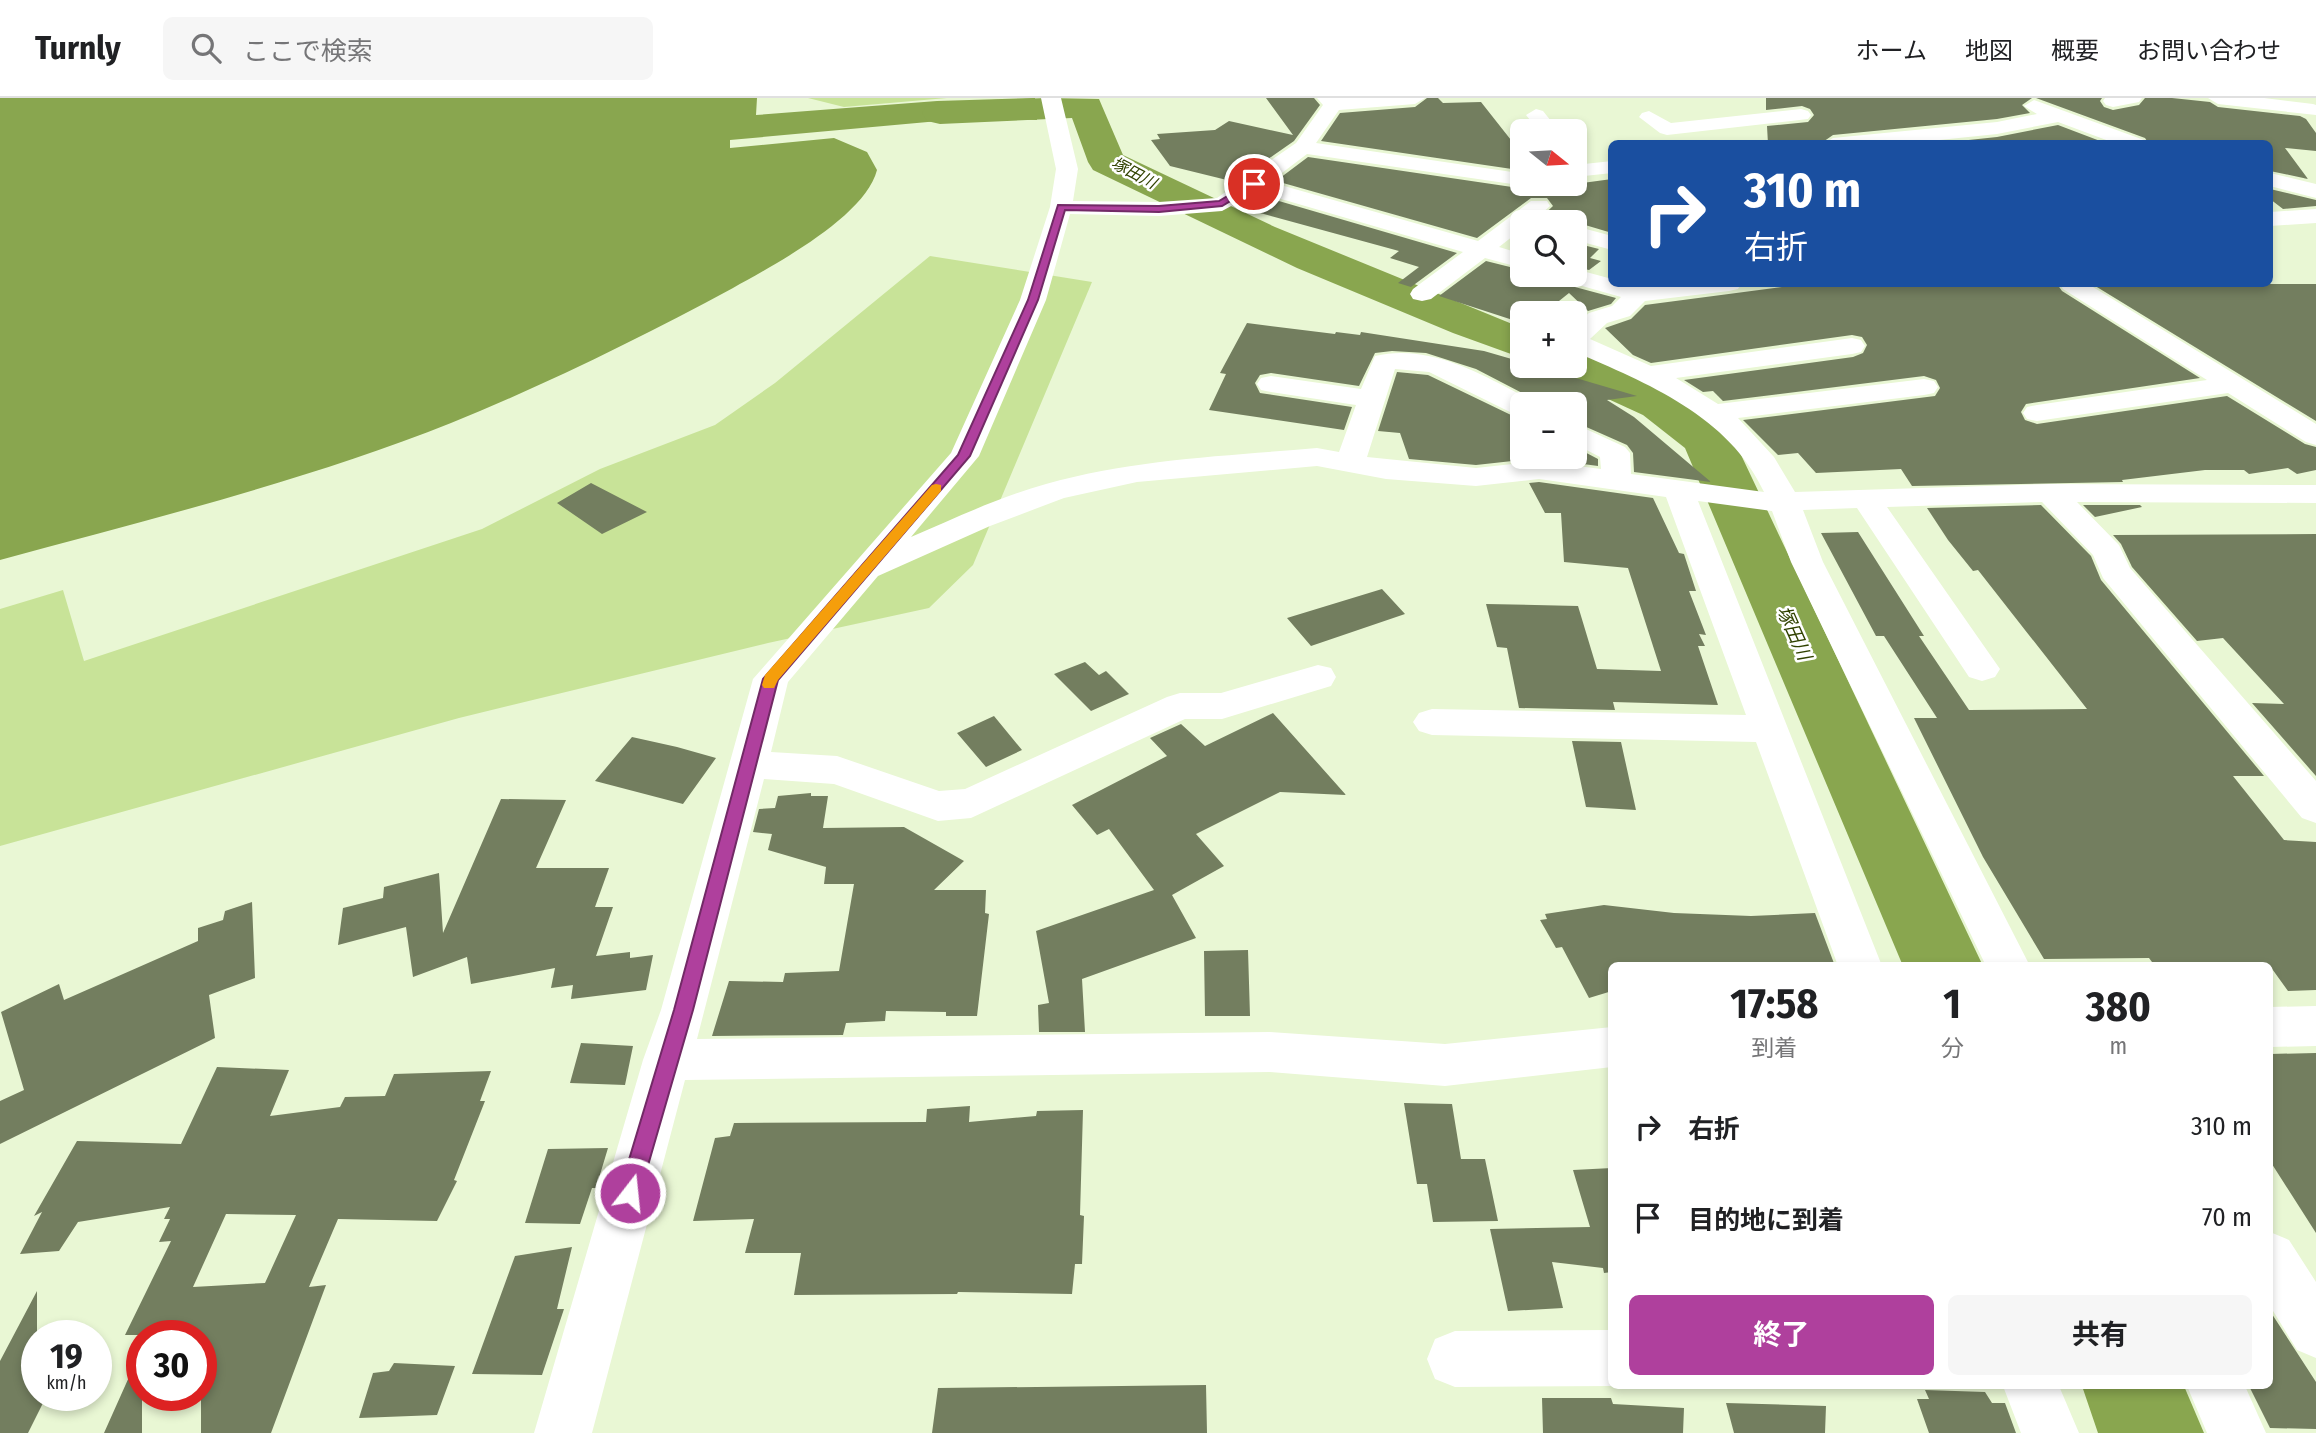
<!DOCTYPE html>
<html lang="ja">
<meta charset="utf-8">
<style>
:root{--surface:#fff;--page:#f6f6f6;--text:#202124;--muted:#757577;--line:#e0e0e0;--accent:#af409d}
body{margin:0;font-family:"Fira Sans Condensed","Noto Sans JP",sans-serif;background:var(--page);color:var(--text);height:100vh;display:flex;flex-direction:column;font-size:26px;white-space:nowrap}
*{box-sizing:border-box;margin:0}
p{font-size:23px;color:var(--muted)}
.icon{flex:none;width:38px;height:38px;fill:none;stroke:currentColor;stroke-width:2;stroke-linecap:round;stroke-linejoin:round}
.map{position:relative;flex:1;overflow:hidden}
.drawer{position:absolute;left:1608px;top:864px;width:665px;height:427px;display:flex;flex-direction:column;background:var(--surface);border-radius:10px;box-shadow:0 4px 10px #0003}
.drawer>*{flex:none}
.hud{position:absolute;left:1608px;top:42px;width:665px;height:147px;border-radius:10px;box-shadow:0 4px 10px #0003;background:#1a4fa0;color:#fff;overflow:hidden}
.needle{width:46px;rotate:108deg}
.tools{position:absolute;left:1510px;top:21px;display:grid;gap:14px}
.tools a{display:grid;place-items:center;width:77px;height:77px;border-radius:10px;background:var(--surface);box-shadow:0 4px 10px #0003;font-size:35px}
.speed{position:absolute;left:21px;top:1222px;display:flex;gap:14px;font-size:35px;font-weight:700;text-align:center}
.speed>*{display:grid;place-content:center;width:91px;height:91px;border-radius:50%;background:var(--surface);box-shadow:0 4px 10px #0003;line-height:1}
.speed small{font-size:18px;font-weight:400}
.speed .limit{border:10px solid #d22;background:#fff;color:#111}
.pin{position:absolute;display:grid;place-items:center;width:60px;height:60px;color:#fff;margin:-30px;border:4px solid #fff;border-radius:50%;box-shadow:0 2px 7px #0007}
.me{position:absolute;width:77px;margin:-38px;rotate:16deg;stroke-linejoin:round;filter:drop-shadow(0 0 5px #0008)}
.turn{display:flex;align-items:center;gap:24px;height:147px;padding:0 21px;font-size:32px}
.turn .icon{width:91px;height:91px;stroke-width:2.5}
.turn b{display:block;font-size:49px;line-height:60px}
.eta{display:flex;justify-content:space-evenly;align-items:center;height:119px;text-align:center}
.eta b{font-size:42px;font-weight:700;line-height:49px}
.action{display:flex;gap:14px;margin-top:auto;padding:14px 21px}
.action a{flex:1;height:80px;border-radius:10px;background:var(--accent);color:#fff;font-size:28px;font-weight:700;line-height:80px;text-align:center}
.action a+a{background:var(--page);color:var(--text)}
ul{padding:0;list-style:none}
li{display:flex;align-items:center;gap:21px;height:91px;padding:0 21px}
li div{flex:1}
li b{display:block;font-size:26px}
li em{font-style:normal}
header{display:flex;align-items:center;gap:42px;box-sizing:border-box;height:98px;padding:0 35px;background:var(--surface);border-bottom:2px solid var(--line)}
header strong{font-size:33px}
nav{display:flex;gap:38px;margin-inline-start:auto;font-size:24px}
.search{width:490px;height:63px;background:var(--page);display:flex;align-items:center;gap:18px;box-sizing:border-box;padding:0 24px;border-radius:10px;color:var(--muted);font-size:26px}
.map>svg:first-child{display:block}
.green{fill:#c8e398}
.water{fill:#89a64f}
.lines{fill:none;stroke-linecap:round;stroke-linejoin:round}
.river{fill:#89a64f;fill-rule:evenodd}
.building{fill:#737e5f;fill-rule:evenodd}
.minor{fill:#fff;fill-rule:evenodd}
.route{fill:#af409d;stroke:#722a66;stroke-width:2}
.slow{fill:#f59e0b}
.labels{text-anchor:middle;dominant-baseline:central;stroke-width:5;stroke-linejoin:round;paint-order:stroke}
.far-water-label{font-size:16px;font-style:italic;fill:#314200;stroke:#fff}
.water-label{font-size:19px;font-style:italic;fill:#314200;stroke:#fff}
</style>
<header>
<strong>Turnly</strong>
<div class="search"><svg class="icon" aria-label="search" viewBox="0 0 24 24"><circle cx="10" cy="10" r="6"/><path d="M15 15l6 6"/></svg>ここで検索</div>
<nav><a>ホーム</a><a>地図</a><a>概要</a><a>お問い合わせ</a></nav>
</header>
<div class="map">
<svg width="2316" height="1335" viewBox="0 0 2316 1335">
<rect width="100%" height="100%" fill="#e9f7d4"/>
<path class="green" d="M808,0H947L844,9Z
M930,158L1092,184L973,467L929,510L768,545L459,620L0,748V511L63,492L84,563L482,431L600,371L715,327L775,285Z"/>
<path class="water" d="M0,0H757L756,17L937,3L1035,0L1037,22L972,20L730,42V50L834,40L867,54L877,72C865,119 774,167 733,190C642,239 547,286 451,325C305,383 151,421 0,462Z"/>
<g class="lines">
<path class="river" d="M1046,0L1099,1L1123,57L1275,129L1522,230V260L1453,235L1297,170L1093,72L1088,64L1072,20L940,26L927,23L922,15L927,7L940,4Z
M1575,253C1622,265 1707,302 1734,342L1983,868H1903L1685,350L1643,317L1558,278L1551,268H1575Z
M2082,1288H2184L2204,1335H2098Z"/>
</g>
<path class="building" d="M1266,0H1314L1320,7L1294,43L1235,84L1170,68L1151,42L1160,41L1157,36L1215,32L1229,23L1293,37Z
M1427,0H1438L1443,5L1481,4L1522,56V71H1512L1321,43L1340,15L1415,9Z
M1766,0H2032L2022,7L2030,15L1997,21L1833,37L1820,46H1768L1767,28L1808,24L1814,17L1810,11L1802,8L1766,12Z
M2036,0H2102L2100,3L2104,9L2113,12L2139,7L2145,0H2172L2210,4L2218,9L2300,18L2306,21L2316,35V53L2285,50L2308,81L2270,73V46H2149L2145,40Z
M2058,27L2108,46H1931L1997,39Z
M1308,59L1512,89L1524,86H1575L1612,81V135L1575,124H1536L1553,108L1547,100H1531L1477,140L1276,83Z
M2270,91L2316,102V108L2283,111L2270,101Z
M1272,101L1457,155L1411,189L1398,185L1419,169L1390,160L1399,153L1253,113Z
M1575,145L1599,151L1590,160L1601,163L1589,172L1575,169Z
M1486,163L1522,172V177H1555L1560,185L1616,200L1611,206L1588,213L1569,195L1544,215H1522V225L1439,198Z
M1805,186H2057L2062,193L2200,280L2026,306L2021,314L2025,322L2037,326L2227,298L2305,346L2316,349V372L2297,376L2288,370L2249,376L2244,372H2205L2122,382L2123,384L1912,388L1901,371L1816,375L1798,355L1778,357L1743,322L1935,298L1940,290L1936,282L1924,278L1723,303L1713,293L1703,294L1684,282L1853,259L1863,255L1867,247L1862,239L1852,237L1651,265L1633,257L1605,230L1631,221L1645,207Z
M2092,186H2316V323Z
M1247,225L1335,236L1336,234L1360,237L1361,234L1484,253L1522,264V268H1535L1637,298L1607,302L1634,319L1711,384L1634,374L1633,355L1627,347L1575,324V306H1536L1526,297L1476,271L1426,255L1392,253L1375,255L1359,288L1271,275L1260,277L1255,285L1260,295L1352,309L1344,332L1209,312L1226,276L1220,275Z
M1397,274L1428,277L1511,317L1522,319V359H1575V349L1598,361V368L1539,360L1476,367L1409,361L1400,335L1378,333Z
M1539,384L1653,400L1679,455L1684,456L1696,493H1689L1706,537L1699,536L1705,548H1698L1718,607L1613,604L1615,612L1519,610L1507,550L1497,549L1486,506L1578,508L1597,571L1661,573L1628,470L1564,464L1561,415H1545L1529,385Z
M591,385L647,414L602,436L557,405Z
M2041,407L2091,458L2101,482L2264,678H2233L2284,742L2316,744V892L2288,893L2270,868H2155L2149,860L2044,861L1983,759L1914,620H1937L1884,538H1876L1821,435L1858,434L1924,538H1919L1969,612L2087,611L1978,472L1973,473L1948,442L1927,410Z
M2083,407H2140L2142,409L2095,419Z
M2316,436V678L2252,605L2284,606L2223,540L2197,543L2132,469L2121,446L2113,437Z
M1382,491L1405,516L1311,548L1287,520Z
M1085,564L1099,577L1106,573L1129,596L1091,613L1054,576Z
M1273,615L1346,697L1280,694L1196,736L1224,768L1172,797L1196,840L1082,881L1085,934H1039L1038,907L1049,905L1036,833L1154,792L1109,731L1097,737L1072,707L1167,658L1150,640L1181,626L1205,648Z
M994,618L1022,652L986,669L957,635Z
M632,639L677,649L716,660L683,706L595,683Z
M1572,643L1621,644L1636,712L1586,709Z
M811,695V698H828L823,730L904,729L964,763L934,792H986L985,815L989,816L977,918H946V914L886,913L885,923L846,925L843,937L712,938L729,883L783,884L785,875L839,873L854,786H824L826,769L768,752L772,736L753,734L759,711L775,710L778,698Z
M501,701L566,702L536,770H609L595,809H613L596,858L630,854V860L653,857L646,892L571,901L573,887L551,890L555,870L471,886L467,859L413,879L406,829L338,847L343,810L383,800L384,789L439,775L443,835Z
M252,804L255,880L209,897L215,940L0,1046V1003L24,992L1,914L59,886L64,902L198,843V830L223,822L225,813Z
M1604,807L1674,815L1751,818L1815,815L1835,868H1612V893L1589,900L1562,849L1556,850L1540,822L1547,821L1545,816Z
M1248,852L1250,918H1205L1204,853Z
M581,945L633,948L625,987L570,985Z
M2316,955V1135L2270,1063V956Z
M217,969L289,972L270,1018L340,1009L345,999L385,998L394,976L491,973L480,1003H485L454,1082L457,1083L437,1123L338,1121L309,1189L326,1187L271,1335H201V1237H125L171,1143L159,1144L170,1121H164L170,1109L78,1124L59,1153L20,1156L42,1114L34,1118L77,1043L181,1046ZM226,1116L296,1117L265,1185L193,1189Z
M1404,1005L1452,1006L1461,1061H1485L1498,1123L1433,1124L1427,1086H1417Z
M970,1008L969,1024L1036,1018L1037,1013L1083,1012L1080,1117L1084,1118L1082,1166H1075L1072,1196L958,1194L957,1196L794,1197L801,1155H745L754,1121L693,1123L715,1040L730,1038L734,1025L926,1024L927,1011Z
M608,1050L596,1090H592L580,1126L525,1125L548,1051Z
M1612,1070V1174L1604,1175L1603,1170L1552,1164L1563,1210L1508,1213L1490,1131L1590,1129L1573,1072Z
M572,1149L557,1211H564L542,1277L472,1276L515,1158Z
M37,1193V1297H47L28,1335H0V1263Z
M2270,1213L2316,1284V1331L2270,1330L2249,1288H2270Z
M142,1250V1335H104Z
M394,1265L455,1268L437,1317L359,1320L373,1275L389,1273Z
M1206,1287L1207,1335H932L938,1290Z
M1925,1292L1985,1294L1992,1305H2005L2016,1335H1929L1917,1301H1929Z
M1542,1300H1611L1613,1306L1684,1310L1683,1335H1543Z
M1726,1305L1826,1308L1825,1335H1734Z"/>
<g class="lines">
<path class="minor" d="M1041,0H1061L1078,71L1073,103L1159,104L1217,100L1296,45L1323,7L1317,0H1425L1415,6L1339,12L1316,45L1512,74L1522,73V85L1512,86L1307,56L1270,84L1478,143L1531,103H1547L1550,108L1532,124H1522V131L1499,149L1522,156V170L1485,160L1431,201L1422,203L1413,201L1410,196L1413,191L1463,154L1257,94L1222,113L1159,118L1070,116L1046,202L979,358L911,439C955,420 1000,399 1046,386C1134,361 1226,358 1317,350L1339,354L1356,307L1271,294L1261,292L1257,286L1261,280L1271,278L1361,291L1375,258C1421,247 1466,268 1506,289C1515,294 1527,299 1534,306H1522V317L1512,315L1429,274L1395,271L1367,359L1476,370L1539,363L1601,371L1600,359L1575,346V326L1625,349L1630,355L1631,376L1764,394C1729,318 1647,285 1575,254V227L1589,215L1612,208L1621,199L1561,182L1558,177H1575V171L1612,181V186L1639,188L1666,186H1741L1738,191L1729,193L1645,203L1630,218L1607,225L1590,241L1651,268L1852,240L1861,242L1865,248L1861,254L1852,256L1676,280L1718,306L1924,281L1934,283L1938,289L1934,295L1924,297L1738,320L1774,359L1795,394L2050,386L2316,387V405L2077,404L2119,447L2130,470L2316,683V725L2302,720L2103,480L2093,457L2042,404L1887,409L2000,571L1995,579L1982,583L1969,579L1857,410L1803,412L1823,464L2030,868H1986L1791,464L1772,413L1698,403L1882,868H1838L1756,644L1432,637L1419,633L1413,624L1419,615L1432,611L1746,617L1666,399L1539,381L1476,388L1386,381L1317,368L1137,384L1064,400L990,428L878,478L788,584L771,654L837,658L939,693L965,691L1167,599L1180,595H1221L1318,567L1331,570L1336,579L1331,588L1222,621H1185L971,720L938,723L834,686L764,681L697,941L1270,934L1445,946L1612,929V969L1445,988L1270,974L685,982L592,1335H534L643,962L661,912L753,581L951,355L1020,202L1050,109L1056,71Z
M2105,0H2142L2139,4L2113,9L2106,7L2103,3Z
M2208,0H2264L2313,6L2316,7V17L2218,6Z
M2034,2L2144,42L2147,46H2117L2058,24L1997,36L1901,46H1823L1833,40L1997,24L2037,16L2024,8Z
M1536,11L1543,13L1559,33H1539L1526,17Z
M1801,11L1808,13L1811,17L1808,21L1667,37L1660,35L1639,19L1642,15L1649,13L1671,25Z
M1612,63V75L1575,79V67Z
M2270,75L2316,86V100L2270,88Z
M2316,111V125L2270,128V114Z
M1575,128L1612,138V152L1575,142Z
M2060,186H2088L2316,326V347L2306,344L2228,295L2037,323L2027,321L2023,315L2027,309L2037,307L2207,282L2063,191Z
M2316,908V948L2270,949V909Z
M2270,1134L2289,1142L2316,1184V1260L2297,1252L2270,1208Z
M1612,1232V1288L1455,1289L1435,1281L1427,1261L1435,1241L1455,1233Z
M2003,1288H2059L2079,1335H2021Z
M2187,1288H2245L2266,1335H2207Z"/>
</g>
<path class="route" d="M1251,84L1259,86L1222,108L1159,114L1065,112L1038,202L970,358L778,582L693,912L640,1095L637,1102L630,1105L622,1102L619,1095L674,912L763,581L958,357L1028,202L1058,107L1159,108L1219,103Z"/>
<path class="slow" d="M936,386L941,387V393L778,582L774,590H764L762,587L765,577L932,387Z"/>
<g class="labels">
<g class="far-water-label">
<text transform="translate(1134 75) rotate(28)">塚田川</text>
</g>
<g class="water-label">
<text transform="translate(1794 535) rotate(66)">塚田川</text>
</g>
</g>
</svg>
<div class="tools">
<a><svg class="needle" viewBox="-14 -14 28 28"><path d="M0-13l5 13h-10z" fill="#e53935"/><path d="M0 13l5-13h-10z" fill="#757577"/></svg></a>
<a><svg class="icon" aria-label="search" viewBox="0 0 24 24"><circle cx="10" cy="10" r="6"/><path d="M15 15l6 6"/></svg></a>
<a>+</a>
<a>−</a>
</div>
<div class="speed"><div>19<small>km/h</small></div><div class="limit">30</div></div>
<div class="pin" style="left:1254px;top:86px;background:#d93025"><svg class="icon" aria-label="arrive" viewBox="0 0 24 24"><path d="M6 21V4h12l-3 4 3 4H6"/></svg></div>
<svg class="me" style="left:630px;top:1095px" viewBox="-20 -20 40 40"><circle r="17" fill="#af409d" stroke="#fff" stroke-width="3"/><path d="M0-11L8 9 0 5-8 9z" fill="#fff"/></svg>
<div class="hud">
<div class="turn"><svg class="icon" aria-label="right" viewBox="0 0 24 24"><path d="M7 20v-9h11M14 6l5 5-5 5"/></svg><div><b>310 m</b>右折</div></div>
</div>
<section class="drawer">
<div class="eta">
<div><b>17:58</b><p>到着</p></div>
<div><b>1</b><p>分</p></div>
<div><b>380</b><p>m</p></div>
</div>
<ul>
<li><svg class="icon" aria-label="right" viewBox="0 0 24 24"><path d="M7 20v-9h11M14 6l5 5-5 5"/></svg><div><b>右折</b></div><em>310 m</em></li>
<li><svg class="icon" aria-label="arrive" viewBox="0 0 24 24"><path d="M6 21V4h12l-3 4 3 4H6"/></svg><div><b>目的地に到着</b></div><em>70 m</em></li>
</ul>
<div class="action"><a>終了</a><a>共有</a></div>
</section>
</div>
